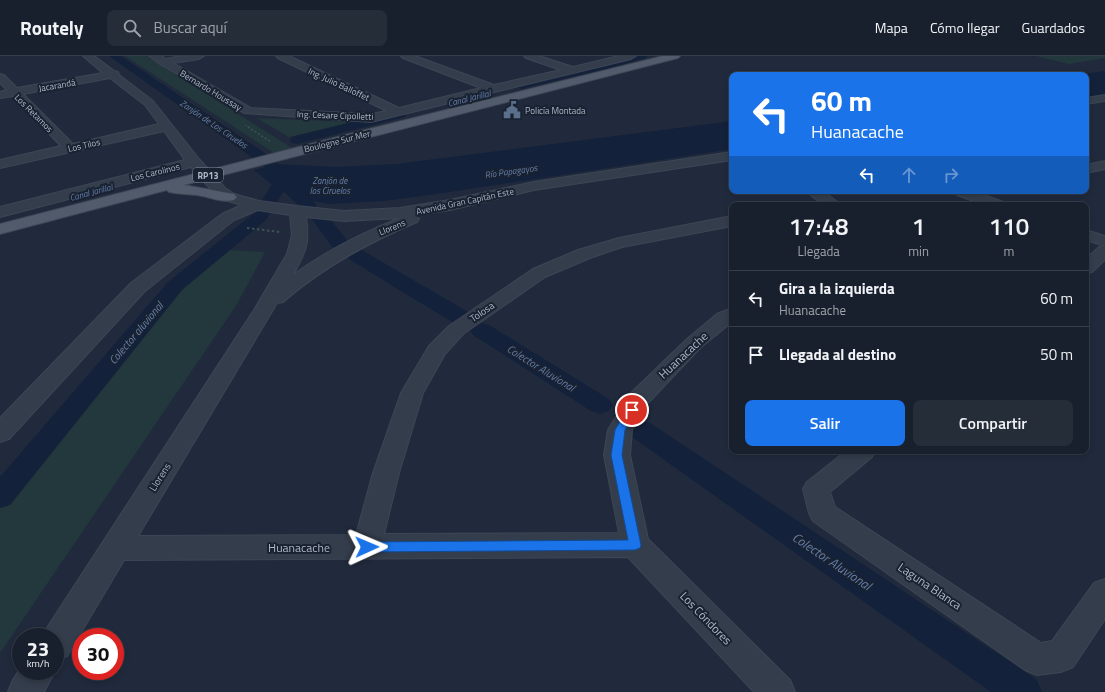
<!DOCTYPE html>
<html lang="es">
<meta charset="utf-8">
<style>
:root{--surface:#18202d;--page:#252d39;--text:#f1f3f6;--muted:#9fa3aa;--line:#363e49;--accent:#1a73e8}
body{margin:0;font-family:"Titillium Web",sans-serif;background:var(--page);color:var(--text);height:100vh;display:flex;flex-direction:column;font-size:15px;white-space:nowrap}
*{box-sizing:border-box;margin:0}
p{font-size:13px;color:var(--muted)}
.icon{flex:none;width:22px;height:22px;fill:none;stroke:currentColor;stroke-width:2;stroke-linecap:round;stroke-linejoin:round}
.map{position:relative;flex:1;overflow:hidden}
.drawer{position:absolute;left:729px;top:146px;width:360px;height:252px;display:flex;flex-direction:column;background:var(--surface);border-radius:8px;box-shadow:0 2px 6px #0003,0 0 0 1px var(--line)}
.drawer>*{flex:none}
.top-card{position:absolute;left:729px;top:16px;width:360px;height:122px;border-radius:8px;box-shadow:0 2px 6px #0003,0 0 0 1px var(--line);background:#1a73e8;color:#fff;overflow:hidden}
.speed{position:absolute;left:12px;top:572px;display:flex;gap:8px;font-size:20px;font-weight:700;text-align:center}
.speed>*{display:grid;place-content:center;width:52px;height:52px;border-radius:50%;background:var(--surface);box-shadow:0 2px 6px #0003,0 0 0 1px var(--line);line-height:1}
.speed small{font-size:10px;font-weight:400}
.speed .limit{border:6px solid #d22;background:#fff;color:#111}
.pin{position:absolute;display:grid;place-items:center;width:34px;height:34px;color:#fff;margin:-17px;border:2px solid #fff;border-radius:50%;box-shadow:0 1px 4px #0007}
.me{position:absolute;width:44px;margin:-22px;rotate:89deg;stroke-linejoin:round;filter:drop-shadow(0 0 3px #0008)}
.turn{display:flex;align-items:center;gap:14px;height:84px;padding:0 16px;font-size:18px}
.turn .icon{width:52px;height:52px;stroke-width:2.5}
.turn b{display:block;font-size:28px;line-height:34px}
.lanes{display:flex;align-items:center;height:38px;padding:0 16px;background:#0003;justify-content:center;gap:20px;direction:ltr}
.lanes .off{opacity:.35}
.eta{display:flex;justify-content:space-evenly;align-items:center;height:68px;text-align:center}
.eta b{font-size:24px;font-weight:600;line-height:28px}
.button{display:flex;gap:8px;margin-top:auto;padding:8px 16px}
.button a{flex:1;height:46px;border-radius:8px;background:var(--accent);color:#fff;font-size:16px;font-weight:600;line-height:46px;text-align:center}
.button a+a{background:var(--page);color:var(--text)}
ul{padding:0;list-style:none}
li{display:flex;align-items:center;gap:12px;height:56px;padding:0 16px;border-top:1px solid var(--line)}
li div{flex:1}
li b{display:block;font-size:15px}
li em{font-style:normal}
header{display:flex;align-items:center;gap:24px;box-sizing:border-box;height:56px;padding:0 20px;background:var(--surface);border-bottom:1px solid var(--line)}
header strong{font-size:19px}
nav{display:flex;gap:22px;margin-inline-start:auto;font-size:14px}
.search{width:280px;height:36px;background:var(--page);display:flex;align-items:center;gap:10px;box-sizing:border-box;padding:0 14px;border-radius:8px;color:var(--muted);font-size:15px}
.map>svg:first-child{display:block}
.green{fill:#22383d}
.water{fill:#13213a}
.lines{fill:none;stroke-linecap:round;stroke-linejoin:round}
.canal{fill:#13213a;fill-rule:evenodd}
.minor-casing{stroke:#3d4655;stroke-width:2}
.major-casing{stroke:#3d4655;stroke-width:2}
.path-far2{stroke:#3b5255;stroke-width:1;stroke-dasharray:1.5 1.5;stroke-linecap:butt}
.path-far1{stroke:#3b5255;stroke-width:1.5;stroke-dasharray:2 2;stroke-linecap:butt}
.path{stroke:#3b5255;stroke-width:2;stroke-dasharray:2.5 2.5;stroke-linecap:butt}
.minor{fill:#343d4c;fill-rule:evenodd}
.major{fill:#525b6c;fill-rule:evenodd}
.route{fill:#1a73e8;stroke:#114b97}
.labels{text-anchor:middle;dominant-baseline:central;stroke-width:4;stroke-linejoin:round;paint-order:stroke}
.far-street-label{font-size:9px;fill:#afb7c8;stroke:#192231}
.far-water-label{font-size:9px;font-style:italic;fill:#657eaa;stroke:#192231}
.far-poi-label{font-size:9px;fill:#afb7c8;stroke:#192231;text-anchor:start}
.shield{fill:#192231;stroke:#828a9b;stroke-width:1}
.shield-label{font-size:9px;font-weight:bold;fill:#afb7c8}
.street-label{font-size:10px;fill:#afb7c8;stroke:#192231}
.water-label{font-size:11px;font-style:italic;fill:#657eaa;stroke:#192231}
.near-street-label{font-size:12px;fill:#afb7c8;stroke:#192231}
.near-water-label{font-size:13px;font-style:italic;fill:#657eaa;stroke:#192231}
</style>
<header>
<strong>Routely</strong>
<div class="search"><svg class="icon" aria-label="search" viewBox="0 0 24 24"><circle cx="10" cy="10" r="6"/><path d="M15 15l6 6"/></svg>Buscar aquí</div>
<nav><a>Mapa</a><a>Cómo llegar</a><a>Guardados</a></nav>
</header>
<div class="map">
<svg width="1105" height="636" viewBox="0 0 1105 636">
<rect width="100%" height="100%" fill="#202a3c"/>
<path class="green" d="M125,0H146L292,92L274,97Z
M1036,0H1105V2L1069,8Z
M257,62L353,66L289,81Z
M211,193L265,196L237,248L0,597V439L172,225Z"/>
<path class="water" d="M1105,15V40L1086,43V19H1076Z
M732,65V93L437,138L383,145L329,148L290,140L271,128L254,114L278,108L335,111L396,108Z"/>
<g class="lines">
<path class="canal" d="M109,0H121L275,104L288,122L317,149L315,153C301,156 293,144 284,135L266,164L182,234L10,449L0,452V421L168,226L254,157L274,125L264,110Z
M630,0H647L646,2L606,13L521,33L517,31L515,29L517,27Z
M400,54L405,55L406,58L405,61L297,88L292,87L290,84L292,81Z
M320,157L326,158L346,183L348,187L346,191L339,193L332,191L311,162L314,158Z
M353,191L360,193L470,257L473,262L470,267L462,268L454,267L404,237L346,201L344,197L346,193Z
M481,267L489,269L609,343L613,349L609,355L600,358L591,355L473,279L470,274L473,269Z
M641,365L650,367L1036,623L1042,636H991L632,381L628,374L632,367Z"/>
<g class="minor-casing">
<path id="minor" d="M83,0H94L114,15L118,16L119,19L153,45L199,103L225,132L234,138L259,145L297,150L344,155L400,152L450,144L534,126L732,96V104L534,134L450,154L415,159L419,163L417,166C367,187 323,211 283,246L277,247L138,480L356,479L373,417L401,337L429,290L449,270L533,213L578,194L619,182L732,160V170L622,191L590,202L545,221L463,278L445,298L423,337L399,417L384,478L619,477L604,399L608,374L630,338L687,283L717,258L732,252V266L701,291L647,348L632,374L630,399L648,483L790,624L795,636H754L628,501L124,504L67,600L55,604V581H42L43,578L254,254L287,198L292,179L290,159L258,154L234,164L145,235L9,383L0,386V362L131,227L222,158L242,149L224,144L215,138L191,111L0,161V151L185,104L164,75L0,112V104L61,90L13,40L0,42V36L7,34L0,27V18L4,19L17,32L103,17ZM110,22L145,49L159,68L73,88L23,38ZM306,161L344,165L400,162C362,177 326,195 293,219C306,196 310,187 306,161Z
M149,0H161L166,3L181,0H204L199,3L173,7L251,52L371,58L387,55L278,2L276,0H289L399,52L481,32L403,2L401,0H415L494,29L561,14L526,2L524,0H539L573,11L619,0H636L631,3L371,66L244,57L160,8Z
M1105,39V45L1086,48V42Z
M1105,105V113L1086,117V109Z
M806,135H823L841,149H823Z
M953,135H974L1003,146L1006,149H984L955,138Z
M1086,174L1105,180V204L1092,216L1086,217V203L1099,191L1105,190L1086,184Z
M846,395H875L872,401L830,436L835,451L1041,587L1052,585L1094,527L1105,523V563L1073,611L1061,616L1037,619L1025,614L813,465L809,457L803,433L807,426Z
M21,611V615H55L44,636H8L13,624Z"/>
</g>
<g class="major-casing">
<path id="major" d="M663,0H680L678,2L184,129L234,138L237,141L234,144C223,147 209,141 197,139C188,138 178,138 169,136L167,134L0,178V168L345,79Z"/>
</g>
<path class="path-far2" d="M245,69L250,72"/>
<path class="path-far1" d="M248,71L271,86"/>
<path class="path" d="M247,172L280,176"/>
<use href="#minor" class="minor"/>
<use href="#major" class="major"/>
</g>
<path class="route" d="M632,350L636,354L625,374L622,399L641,489L640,492L635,494L367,496L363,494L361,491L363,487L367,486L628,484L611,399L615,374L628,351Z"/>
<defs>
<g id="civic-bare" transform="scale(1.38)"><path d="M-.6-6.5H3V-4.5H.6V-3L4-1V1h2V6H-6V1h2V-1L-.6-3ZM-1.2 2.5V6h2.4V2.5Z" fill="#5c6f8a" stroke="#192231" stroke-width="2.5" paint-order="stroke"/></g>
</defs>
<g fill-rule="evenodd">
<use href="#civic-bare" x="512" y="54"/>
</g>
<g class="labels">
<g class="far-street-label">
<text transform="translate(339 28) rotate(25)">Ing. Julio Balloffet</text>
<text transform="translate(57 29) rotate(-10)">Jacarandá</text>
<text transform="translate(211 34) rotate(31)">Bernardo Houssay</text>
<text transform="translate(34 57) rotate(45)">Los Retamos</text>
<text transform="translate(335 59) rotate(2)">Ing. Cesare Cipolletti</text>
<text transform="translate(337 85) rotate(-14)">Boulogne Sur Mer</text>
<text transform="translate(84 89) rotate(-13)">Los Tilos</text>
<text transform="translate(155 116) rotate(-14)">Los Carolinos</text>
<text transform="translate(465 145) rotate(-12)">Avenida Gran Capitán Este</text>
<text transform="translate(392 171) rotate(-22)">Llorens</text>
</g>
<g class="far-water-label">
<text transform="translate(469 42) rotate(-14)">Canal Jarillal</text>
<text transform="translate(214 68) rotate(34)">Zanjón de Los Ciruelos</text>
<text transform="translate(511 115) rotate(-8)">Río Papagayos</text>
<text x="330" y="124">Zanjón de<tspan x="330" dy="10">los Ciruelos</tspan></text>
<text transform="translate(91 136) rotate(-15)">Canal Jarillal</text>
</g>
<g class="far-poi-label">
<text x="525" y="54">Policía Montada</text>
</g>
<rect class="shield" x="193" y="112" width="30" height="14" rx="3"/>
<g class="shield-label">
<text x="208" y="119">RP13</text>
</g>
<g class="street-label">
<text transform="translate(482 256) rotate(-35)">Tolosa</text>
<text transform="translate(160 421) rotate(-58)">Llorens</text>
</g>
<g class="water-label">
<text transform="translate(136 277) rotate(-50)">Colector aluvional</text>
<text transform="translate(541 312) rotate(32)">Colector Aluvional</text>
</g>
<g class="near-street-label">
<text transform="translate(683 299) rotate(-43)">Huanacache</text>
<text x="299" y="491">Huanacache</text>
<text transform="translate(930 530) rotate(34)">Laguna Blanca</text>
<text transform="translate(706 562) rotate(46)">Los Cóndores</text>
</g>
<g class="near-water-label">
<text transform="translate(832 505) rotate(34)">Colector Aluvional</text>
</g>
</g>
</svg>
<div class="speed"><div>23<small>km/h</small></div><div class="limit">30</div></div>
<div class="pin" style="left:632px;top:354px;background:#d93025"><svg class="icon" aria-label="arrive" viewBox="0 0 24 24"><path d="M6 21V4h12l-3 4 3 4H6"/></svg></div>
<svg class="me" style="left:367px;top:491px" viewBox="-20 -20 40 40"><path d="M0-17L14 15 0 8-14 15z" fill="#1a73e8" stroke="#fff" stroke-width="4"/></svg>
<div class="top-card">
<div class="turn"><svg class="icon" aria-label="left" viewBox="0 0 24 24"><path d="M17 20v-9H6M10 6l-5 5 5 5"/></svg><div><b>60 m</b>Huanacache</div></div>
<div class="lanes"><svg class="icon" aria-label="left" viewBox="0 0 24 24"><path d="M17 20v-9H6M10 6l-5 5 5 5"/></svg><svg class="icon off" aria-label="ahead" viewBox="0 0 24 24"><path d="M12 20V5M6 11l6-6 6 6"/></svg><svg class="icon off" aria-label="right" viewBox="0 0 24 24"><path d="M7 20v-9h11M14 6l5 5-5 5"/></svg></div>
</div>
<section class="drawer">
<div class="eta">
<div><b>17:48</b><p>Llegada</p></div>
<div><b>1</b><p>min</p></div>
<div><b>110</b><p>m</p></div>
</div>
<ul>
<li><svg class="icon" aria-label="left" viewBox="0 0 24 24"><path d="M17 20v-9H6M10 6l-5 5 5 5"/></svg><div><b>Gira a la izquierda</b><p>Huanacache</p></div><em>60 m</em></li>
<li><svg class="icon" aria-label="arrive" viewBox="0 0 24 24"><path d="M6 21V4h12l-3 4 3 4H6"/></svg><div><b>Llegada al destino</b></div><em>50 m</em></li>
</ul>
<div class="button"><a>Salir</a><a>Compartir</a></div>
</section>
</div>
